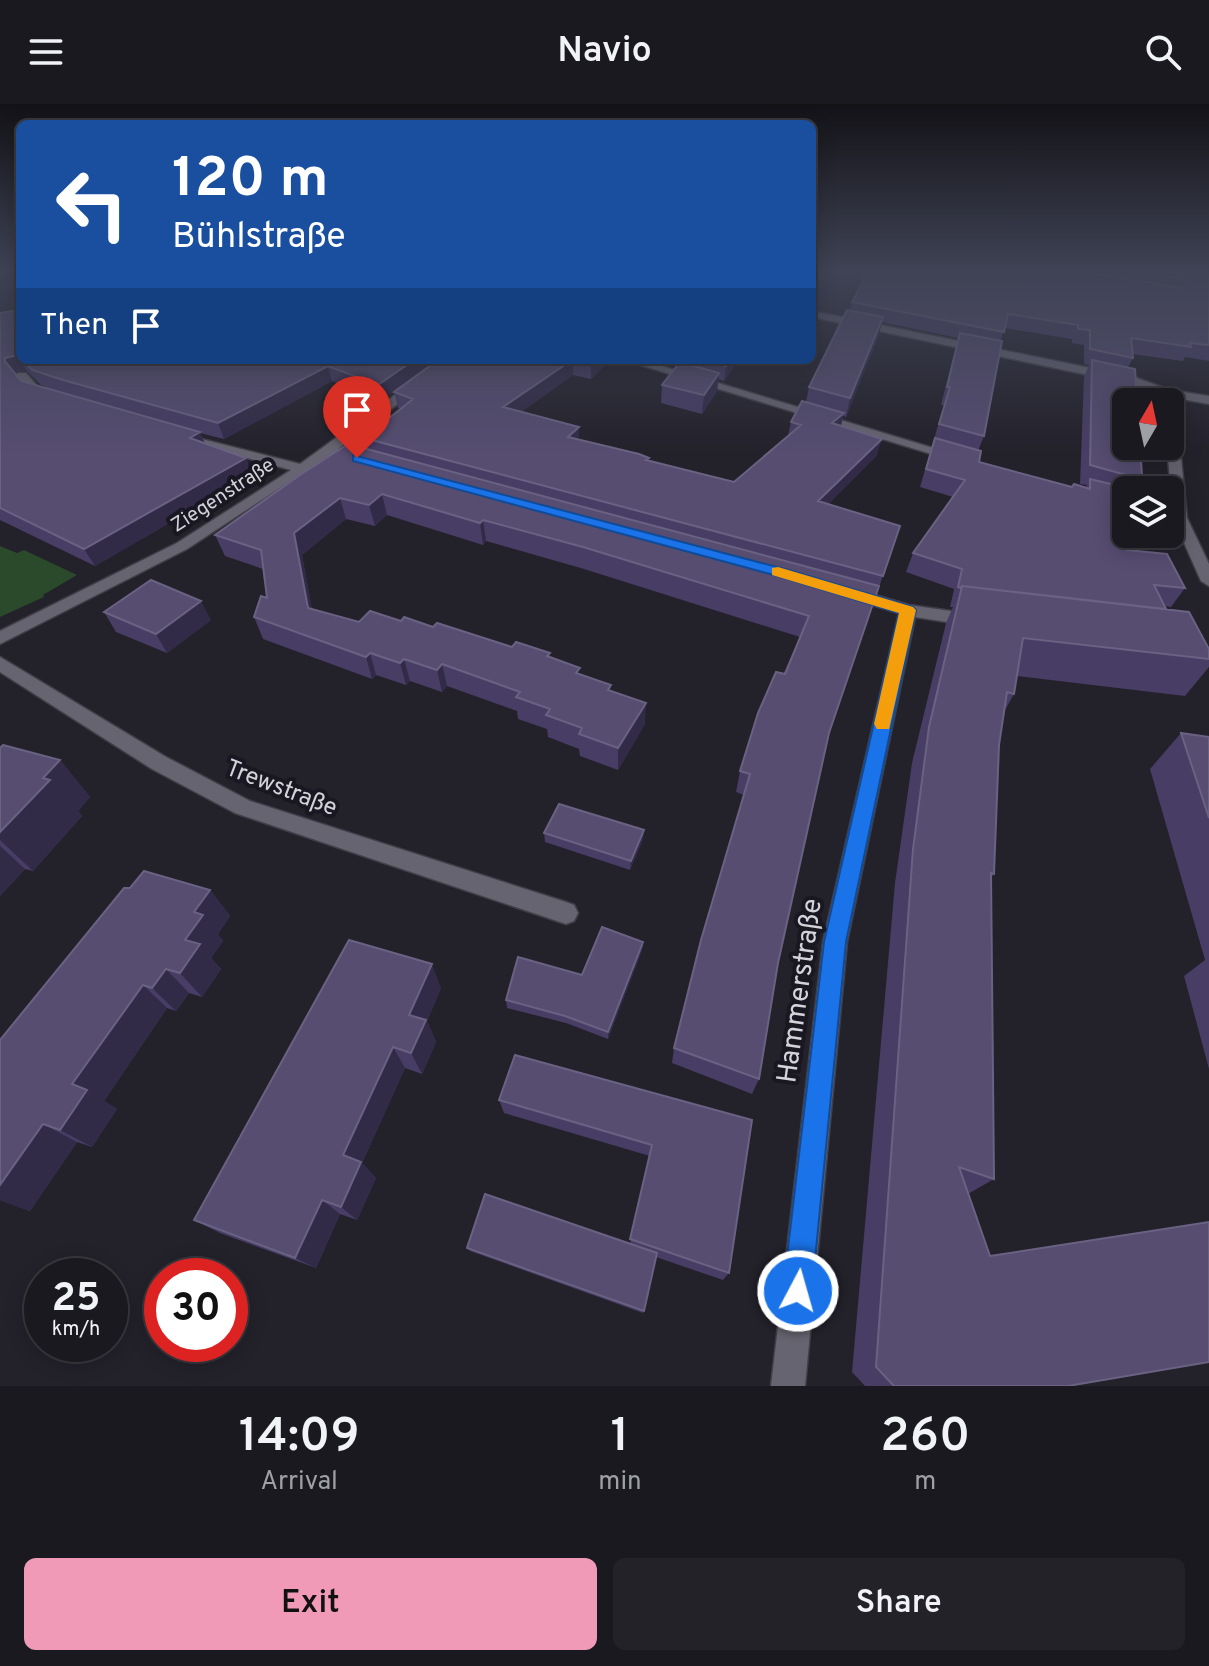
<!DOCTYPE html>
<meta charset="utf-8">
<style>
:root{--surface:#1a1920;--page:#232229;--text:#f1f3f6;--muted:#9fa0a5;--line:#38383e;--accent:#f09ab7}
body{margin:0;font-family:Overpass,sans-serif;background:var(--page);color:var(--text);height:100vh;display:flex;flex-direction:column;font-size:30px;white-space:nowrap}
*{box-sizing:border-box;margin:0}
p{font-size:26px;color:var(--muted)}
.icon{flex:none;width:44px;height:44px;fill:none;stroke:currentColor;stroke-width:2;stroke-linecap:round;stroke-linejoin:round}
.map{position:relative;height:1282px;overflow:hidden}
.details{display:flex;flex-direction:column;background:var(--surface);flex:1}
.details>*{flex:none}
.guide{position:absolute;left:16px;top:16px;width:800px;height:244px;border-radius:12px;box-shadow:0 4px 20px #0003,0 0 0 2px var(--line);background:#1a4fa0;color:#fff;overflow:hidden}
.needle{width:52px;rotate:9deg}
.buttons{position:absolute;left:1112px;top:284px;display:grid;gap:16px}
.buttons a{display:grid;place-items:center;width:72px;height:72px;border-radius:12px;background:var(--surface);box-shadow:0 4px 20px #0003,0 0 0 2px var(--line);font-size:40px}
.speed{position:absolute;left:24px;top:1154px;display:flex;gap:16px;font-size:40px;font-weight:700;text-align:center}
.speed>*{display:grid;place-content:center;width:104px;height:104px;border-radius:50%;background:var(--surface);box-shadow:0 4px 20px #0003,0 0 0 2px var(--line);line-height:1}
.speed small{font-size:20px;font-weight:400}
.speed .limit{border:12px solid #d22;background:#fff;color:#111}
.pin{position:absolute;display:grid;place-items:center;width:68px;height:68px;color:#fff;margin:-82px -34px;border-radius:50% 50% 50% 0;rotate:-45deg;box-shadow:0 0 8px #0007}
.pin .icon{rotate:45deg}
.me{position:absolute;width:88px;margin:-44px;rotate:6deg;stroke-linejoin:round;filter:drop-shadow(0 0 6px #0008)}
.turn{display:flex;align-items:center;gap:28px;height:168px;padding:0 24px;font-size:36px}
.turn .icon{width:104px;height:104px;stroke-width:2.5}
.turn b{display:block;font-size:56px;line-height:68px}
.then{display:flex;align-items:center;height:76px;padding:0 24px;background:#0003;gap:16px;font-size:30px}
.eta{display:flex;justify-content:space-evenly;align-items:center;height:136px;text-align:center}
.eta b{font-size:48px;font-weight:600;line-height:56px}
.primary-button{display:flex;gap:16px;margin-top:auto;padding:16px 24px}
.primary-button a{flex:1;height:92px;border-radius:12px;background:var(--accent);color:#111;font-size:32px;font-weight:600;line-height:92px;text-align:center}
.primary-button a+a{background:var(--page);color:var(--text)}
header{display:flex;justify-content:space-between;align-items:center;height:104px;padding:0 24px;background:var(--surface);font-size:36px;font-weight:600}
.map>svg:first-child{display:block}
.green{fill:#2b492b}
.lines{fill:none;stroke-linecap:round;stroke-linejoin:round}
.street-casing{stroke:#403e47;stroke-width:3}
.street{fill:#666470;fill-rule:evenodd}
.wall{fill:#473d65;fill-rule:evenodd}
.shaded-wall{fill:#322b48}
.building{fill:#564d71;stroke:#6a6282;stroke-width:2}
.route{fill:#1a73e8;stroke:#114b97;stroke-width:2}
.slow{fill:#f59e0b}
.labels{text-anchor:middle;dominant-baseline:central;stroke-width:8;stroke-linejoin:round;paint-order:stroke}
.far-street-label{font-size:20px;fill:#d4d3da;stroke:#191721}
.street-label{font-size:24px;fill:#d4d3da;stroke:#191721}
.near-street-label{font-size:28px;fill:#d4d3da;stroke:#191721}
</style>
<header><svg class="icon" aria-label="menu" viewBox="0 0 24 24"><path d="M4 6h16M4 12h16M4 18h16"/></svg>Navio<svg class="icon" aria-label="search" viewBox="0 0 24 24"><circle cx="10" cy="10" r="6"/><path d="M15 15l6 6"/></svg></header>
<div class="map">
<svg width="1209" height="1282" viewBox="0 0 1209 1282">
<rect width="100%" height="100%" fill="#23212a"/>
<path class="green" d="M0,442L17,449L24,446L77,471L43,491L44,493L0,513Z"/>
<g class="lines">
<g class="street-casing">
<path id="street" d="M812,207L1134,273L1170,286L1209,292V300L1164,292L1131,280L812,213Z
M443,256H456L338,345L366,352V358L330,351L187,445L0,540V527L177,439L291,366L174,334V328L300,360Z
M624,256H642L963,353L951,356Z
M18,269H26L39,284L52,289V295L31,290L16,271Z
M1170,299L1176,303L1187,414L1209,460V482L1201,477L1173,414L1167,342H1170Z
M851,484L909,501L972,510L981,516L972,522L915,513L847,838L805,1282H771L823,838L899,509L845,493L843,489L845,485Z
M0,553L166,653L250,697L566,798L574,801L578,809L574,817L566,820L235,709L152,665L0,568Z"/>
</g>
<use href="#street" class="street"/>
</g>
<path class="wall" d="M867,169H1209V257L1185,253L1183,257L1132,250L1133,254L1128,263L1143,386L1127,446L1185,484L1171,503L1165,502L1209,545V563L1185,592L1017,572L1014,590L1004,608L999,641L994,770L991,774L994,1075L968,1090L990,1152L1068,1282H865L852,1268L895,779L912,659L946,519L953,503H950L954,485L906,468L913,449L953,393L920,383L944,301H941L958,234L882,218L879,230L846,313L843,312L841,322L877,351L828,400L900,422L828,632L778,859L759,975L752,990L672,959L674,944L744,691L736,688L740,667L800,533L584,465L486,437L483,441L387,411L375,422L346,415L302,451L312,506L359,518L401,517L433,523L512,543L550,549V553L611,587L645,620L618,666L580,652L579,645L548,633L547,625L518,615L517,607L447,582L442,588L410,577L406,581L376,571L372,575L263,535L254,513L267,494L263,465L225,452L215,431L367,345L364,334L401,305L398,304L394,288L438,256H610L591,275L573,271L521,308L579,335L649,354V357L734,378L788,332L791,318L806,298L809,283L850,206L852,198ZM1005,224L1072,235V239L1084,241V260L1089,261L1084,273L1080,380L1087,381L1086,383H1072L979,358L978,347L984,332L1000,237Z
M20,206V256H438L381,297L332,277L224,335L200,329L205,339L246,354L252,371L95,462L0,416V209ZM26,266L41,281L59,288L21,277L14,269Z
M688,256H739L724,277L718,275L717,287L702,310L661,299L662,281L687,260Z
M104,508L211,516L167,549L116,528Z
M1181,629L1209,633V965L1184,872L1205,856L1150,665Z
M0,644L60,656L90,693L78,707L82,712L65,731L33,767L25,765L0,792Z
M644,726L643,735L630,766L545,738L544,729Z
M130,784L210,786L230,812L218,830L223,837L211,854L221,865L202,893L189,889L176,907L167,904L104,997L117,1005L92,1043L77,1038L30,1107L0,1096V936Z
M643,838L642,846L608,935L566,919L507,904L506,896L582,871Z
M441,884L427,917L436,938L422,970L405,964L362,1059L376,1074L357,1116L340,1110L316,1164L220,1129L194,1116Z
M499,996L752,1016L729,1169L723,1176L656,1153L643,1209L470,1147L467,1144L630,1140L650,1052L504,1009Z"/>
<path class="shaded-wall" d="M821,169H837L812,188V175Z
M883,213L879,230L846,313L850,294Z
M18,251L26,266L14,269L5,257V254Z
M414,256H438L381,297L378,281Z
M573,256V271L505,319L503,303Z
M595,256H610L591,275V260Z
M730,256H739L724,277L726,262Z
M328,262L332,277L224,335L218,319Z
M719,269L717,287L702,310L704,291Z
M844,309L840,325L832,319Z
M579,323V339L568,333Z
M200,328L207,345L190,334Z
M882,335L877,351L814,414L818,397Z
M246,354L252,371L95,462L84,445Z
M382,390L387,411L375,422L369,401Z
M340,394L346,415L302,451L316,526L308,504L294,429Z
M483,416L486,437L483,441L480,419Z
M201,497L211,516L167,549L156,530Z
M370,549L376,571L372,575L366,553Z
M404,555L410,577L406,581L400,559Z
M442,560L447,582L442,588L437,566Z
M646,599L645,620L618,666V644Z
M60,656L90,693L78,707L82,712L33,767L0,736V728L43,674Z
M644,726L643,735L630,766L631,757Z
M0,742L25,765L0,792Z
M210,786L230,812L218,830L223,837L211,854L221,865L202,893L180,869L185,836L194,808Z
M643,838L642,846L608,935V928Z
M432,860L441,884L427,917L436,938L422,970L411,949L409,911Z
M166,865L189,889L176,907L152,884Z
M143,881L167,904L104,997L117,1005L92,1043L60,1026L72,980Z
M393,943L405,964L362,1059L376,1074L357,1116L341,1103L343,1051Z
M43,1020L77,1038L30,1107L0,1096V1081Z
M322,1096L340,1110L316,1164L295,1154Z"/>
<path class="building" d="M812,169H821L812,175Z
M867,169H1091L1180,184L1189,178L1186,175L1152,169H1209V241L1190,239L1191,243L1131,234L1133,254L1090,245V226L1078,225V221L1008,210L1004,228L852,198Z
M20,206V253L18,251L5,254V257L21,277L200,328L190,334L246,354L84,445L0,404V209Z
M847,206L883,213L850,294L809,283Z
M960,229L1002,237L984,332L939,320L950,283H947Z
M23,256H414L378,281L328,262L218,319L63,276L32,266Z
M438,256H572L503,303L579,323L568,333L639,350L649,354L646,356L734,378L801,321L791,318L802,297L844,309L832,319L882,335L818,397L900,422L883,472L364,334L413,295L394,288Z
M576,256H595L591,260Z
M706,256H730L726,262Z
M1092,256L1135,265L1137,298H1126V342H1140L1143,386H1139L1137,374L1090,361Z
M680,258L719,269L704,291L662,281Z
M935,334L981,347L979,358L1072,383L1074,380L1090,385V375L1136,386H1126V430H1133L1127,446L1167,450L1185,484L1154,481L1166,505L962,482L961,484L958,483L962,465L913,449L965,376L926,365Z
M348,340L879,482L829,629L778,859L759,975L674,944L701,836L750,670L740,667L758,609L776,568L785,570L809,512L583,443L483,416L480,419L382,390L369,401L340,394L294,429L308,504L359,518L370,507L401,517L404,513L433,523L437,519L512,543L516,538L550,549L547,552L580,564L576,569L611,581L608,586L646,599L618,644L579,630L582,624L546,611L550,605L516,593L520,588L442,560L437,566L404,555L400,559L370,549L366,553L254,513L261,492L267,494L261,446L215,431L300,371Z
M151,476L201,497L156,530L104,508Z
M962,482L1189,508L1209,545V555L1023,534L1014,590L1007,588L999,641L994,770L991,769L994,1075L959,1063L990,1152L1209,1118V1258L1068,1282H894L876,1263L913,745L929,623Z
M1181,629L1209,633V714Z
M3,641L60,656L43,674L50,676L0,728V644Z
M559,700L644,726L631,757L544,729Z
M144,767L210,786L194,808L203,811L185,836L200,840L180,869L166,865L152,884L143,881L72,980L87,986L60,1026L43,1020L0,1081V936L124,784H130Z
M602,823L643,838L608,928L565,912L506,896L518,853L582,871Z
M349,836L432,860L409,911L426,916L411,949L393,943L343,1051L361,1058L341,1103L322,1096L295,1154L194,1116Z
M515,951L752,1016L729,1169L630,1135L652,1041L499,996Z
M485,1090L657,1149L644,1207L467,1144Z"/>
<linearGradient id="sky" x2="0" y2="1"><stop stop-color="#131217"/><stop offset="0.48" stop-color="#3f4355"/><stop offset="1" stop-color="#3f4355" stop-opacity="0"/></linearGradient>
<rect width="1209" height="349" fill="url(#sky)"/>
<path class="route" d="M353,351L792,467L913,503L916,506L846,838L812,1187L808,1197L798,1202L787,1197L783,1187L824,838L899,509L781,473L353,357Z"/>
<path class="slow" d="M778,463L913,503L916,506L889,625H877L874,620L899,509L772,471V464Z"/>
<g class="labels">
<g class="far-street-label">
<text transform="translate(223 392) rotate(-33)">Ziegenstraße</text>
</g>
<g class="street-label">
<text transform="translate(281 685) rotate(21)">Trewstraße</text>
</g>
<g class="near-street-label">
<text transform="translate(801 887) rotate(-82)">Hammerstraße</text>
</g>
</g>
</svg>
<div class="buttons">
<a><svg class="needle" viewBox="-14 -14 28 28"><path d="M0-13l5 13h-10z" fill="#e53935"/><path d="M0 13l5-13h-10z" fill="#9fa0a5"/></svg></a>
<a><svg class="icon" aria-label="layers" viewBox="0 0 24 24"><path d="M12 4l9 5-9 5-9-5zM3 14l9 5 9-5"/></svg></a>
</div>
<div class="speed"><div>25<small>km/h</small></div><div class="limit">30</div></div>
<div class="pin" style="left:357px;top:354px;background:#d93025"><svg class="icon" aria-label="arrive" viewBox="0 0 24 24"><path d="M6 21V4h12l-3 4 3 4H6"/></svg></div>
<svg class="me" style="left:798px;top:1187px" viewBox="-20 -20 40 40"><circle r="17" fill="#1a73e8" stroke="#fff" stroke-width="3"/><path d="M0-11L8 9 0 5-8 9z" fill="#fff"/></svg>
<div class="guide">
<div class="turn"><svg class="icon" aria-label="left" viewBox="0 0 24 24"><path d="M17 20v-9H6M10 6l-5 5 5 5"/></svg><div><b>120 m</b>Bühlstraße</div></div>
<div class="then">Then<svg class="icon" aria-label="arrive" viewBox="0 0 24 24"><path d="M6 21V4h12l-3 4 3 4H6"/></svg></div>
</div>
</div>
<section class="details">
<div class="eta">
<div><b>14:09</b><p>Arrival</p></div>
<div><b>1</b><p>min</p></div>
<div><b>260</b><p>m</p></div>
</div>
<div class="primary-button"><a>Exit</a><a>Share</a></div>
</section>
